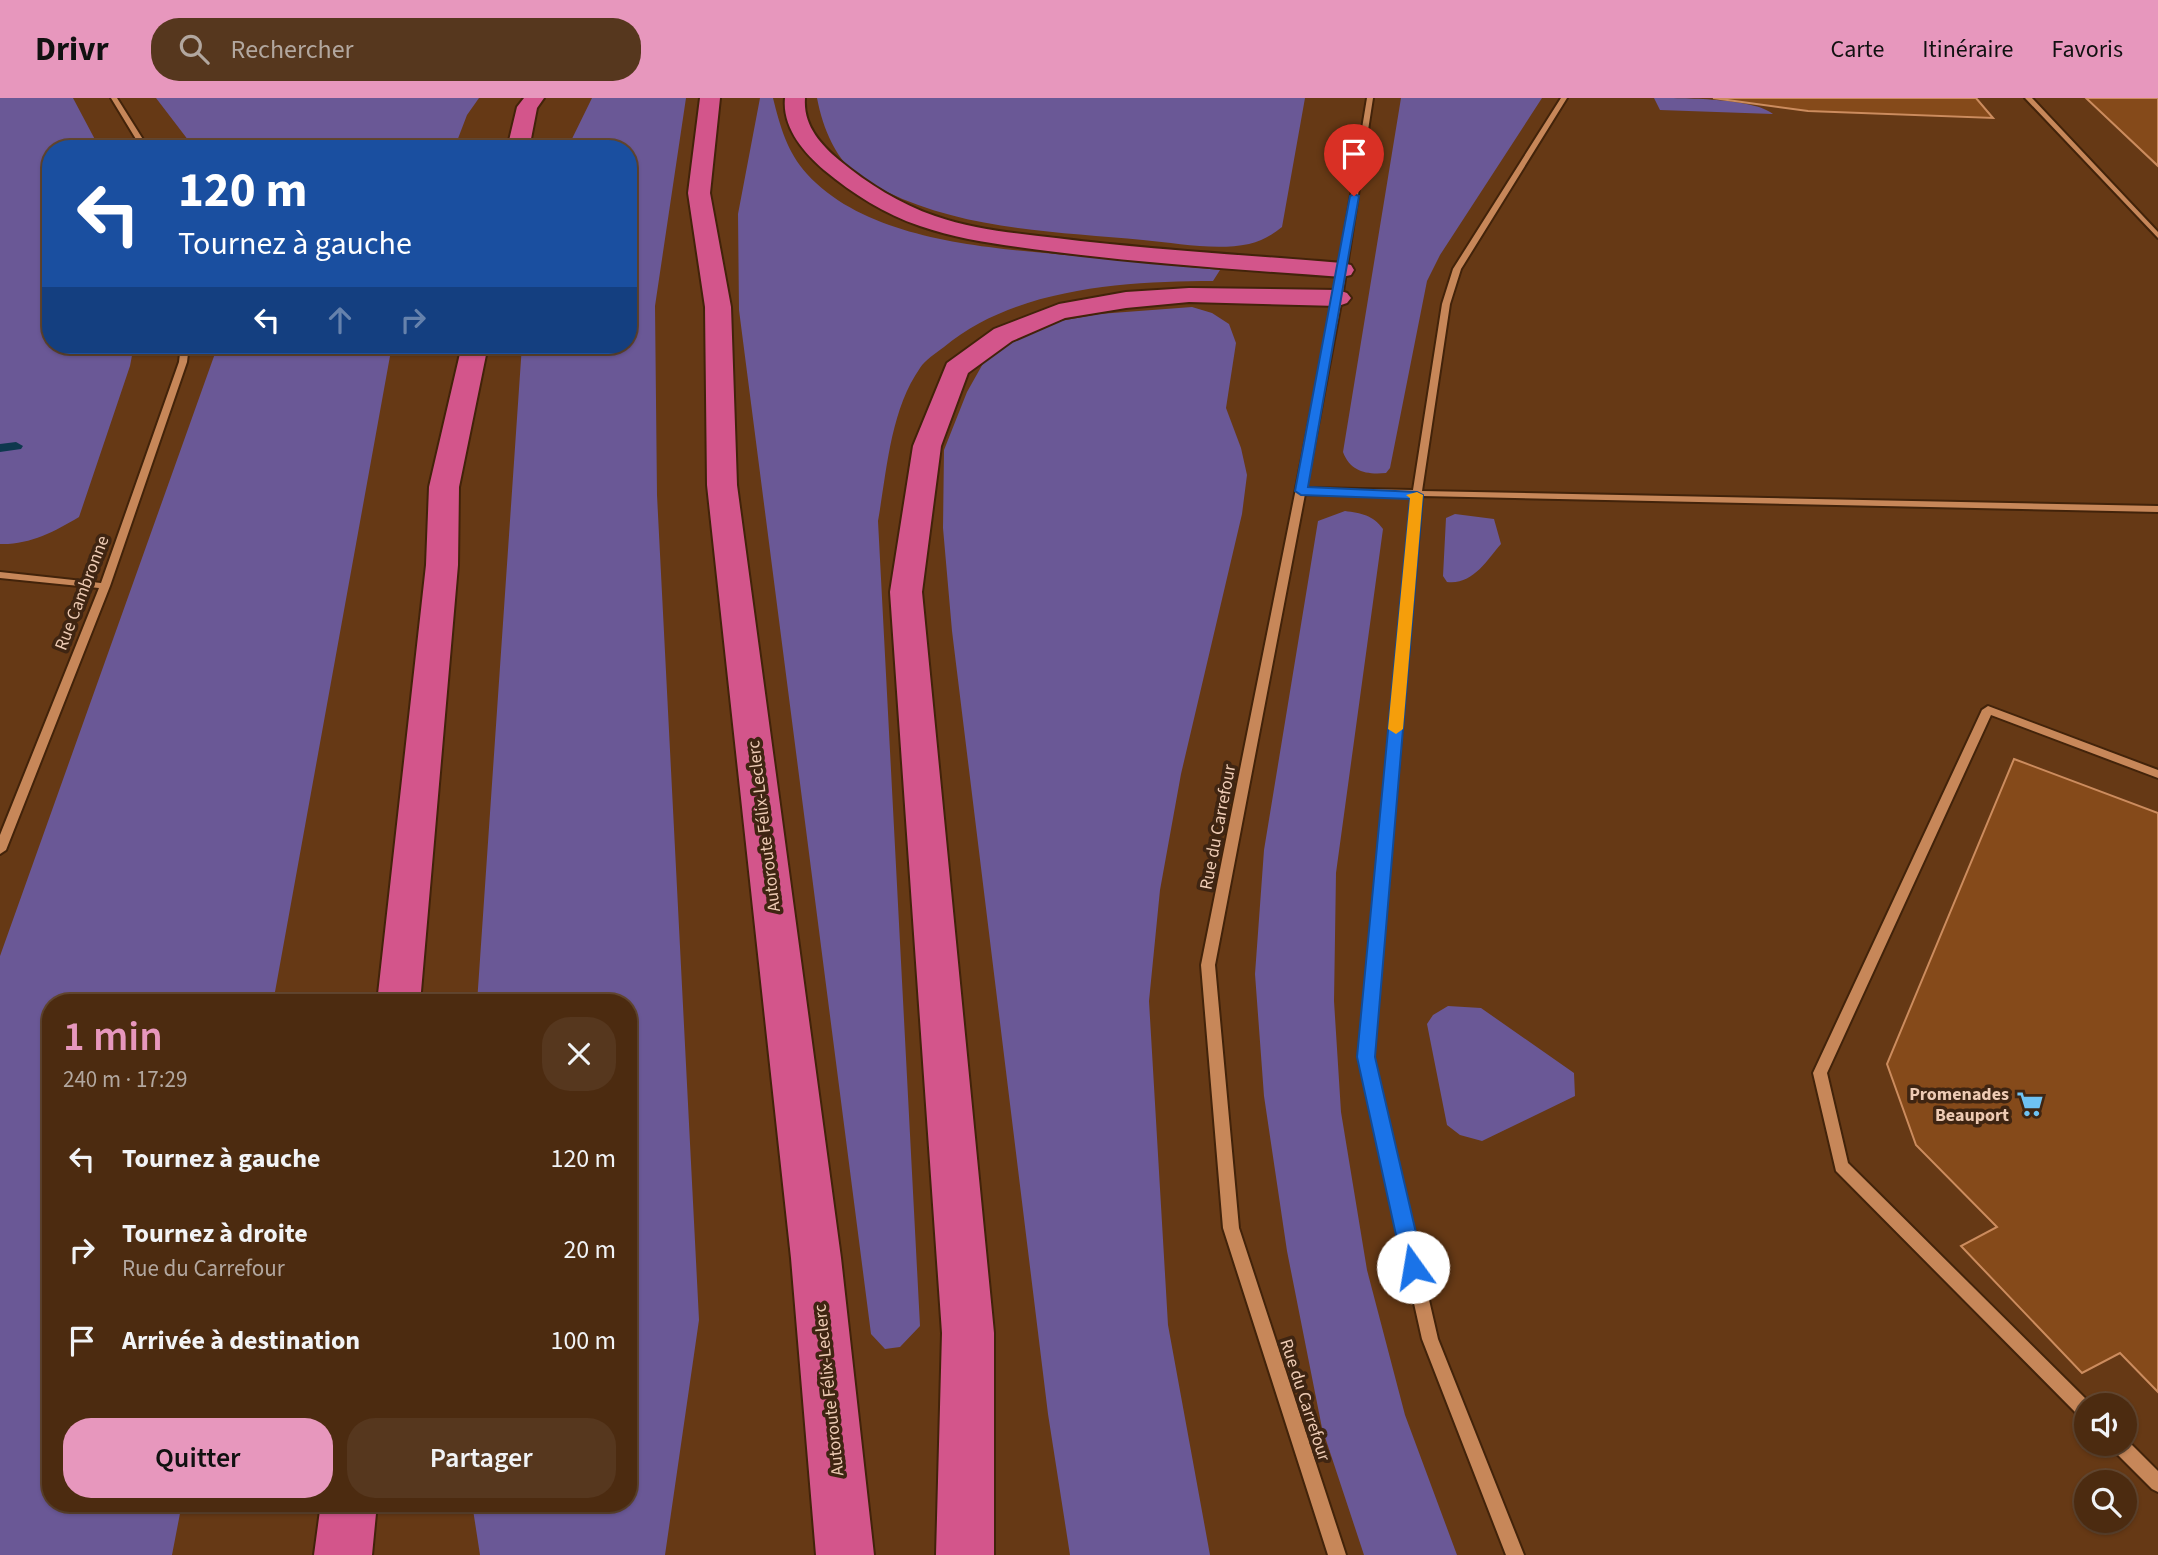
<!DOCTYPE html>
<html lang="fr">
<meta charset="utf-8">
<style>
:root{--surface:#4c2b10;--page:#56371e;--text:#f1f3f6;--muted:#b2a79f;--line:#634730;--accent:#e797bd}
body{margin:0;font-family:"Source Sans 3",sans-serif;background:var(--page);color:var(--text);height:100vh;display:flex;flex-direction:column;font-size:26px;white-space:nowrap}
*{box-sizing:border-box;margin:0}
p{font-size:23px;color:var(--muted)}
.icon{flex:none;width:38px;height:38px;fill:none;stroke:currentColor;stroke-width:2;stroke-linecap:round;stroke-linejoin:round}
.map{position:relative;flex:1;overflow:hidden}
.details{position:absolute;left:42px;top:896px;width:595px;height:518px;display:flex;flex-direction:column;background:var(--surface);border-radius:28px;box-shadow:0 2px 5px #0004,0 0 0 2px var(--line)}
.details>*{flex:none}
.hud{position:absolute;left:42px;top:42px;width:595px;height:214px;border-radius:28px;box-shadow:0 2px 5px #0004,0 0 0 2px var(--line);background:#1a4fa0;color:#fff;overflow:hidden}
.controls{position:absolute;left:2074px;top:1295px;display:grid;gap:14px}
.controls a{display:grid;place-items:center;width:63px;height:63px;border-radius:50%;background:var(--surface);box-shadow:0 2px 5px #0004,0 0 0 2px var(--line);font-size:35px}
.pin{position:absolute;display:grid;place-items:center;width:60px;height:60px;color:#fff;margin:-72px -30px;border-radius:50% 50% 50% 0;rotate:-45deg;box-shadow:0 0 7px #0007}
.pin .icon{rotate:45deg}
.me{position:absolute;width:77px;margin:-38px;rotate:347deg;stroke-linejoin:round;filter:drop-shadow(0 0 5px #0008)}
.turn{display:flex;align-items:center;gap:24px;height:147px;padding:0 21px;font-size:32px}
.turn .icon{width:91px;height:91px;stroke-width:2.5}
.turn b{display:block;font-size:49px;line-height:60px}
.lanes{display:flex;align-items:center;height:66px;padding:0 21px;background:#0003;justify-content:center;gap:35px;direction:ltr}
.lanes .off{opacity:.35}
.round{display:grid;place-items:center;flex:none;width:74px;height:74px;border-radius:28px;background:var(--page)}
.summary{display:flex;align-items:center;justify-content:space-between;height:119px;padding:0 21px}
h1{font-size:42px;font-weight:600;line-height:52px;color:var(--accent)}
.primary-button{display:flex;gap:14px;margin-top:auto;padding:14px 21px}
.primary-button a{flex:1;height:80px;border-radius:28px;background:var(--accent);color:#111;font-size:28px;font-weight:600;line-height:80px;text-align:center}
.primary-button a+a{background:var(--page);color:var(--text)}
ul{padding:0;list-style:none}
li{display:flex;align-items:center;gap:21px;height:91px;padding:0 21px}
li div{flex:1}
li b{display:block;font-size:26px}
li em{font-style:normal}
header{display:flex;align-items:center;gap:42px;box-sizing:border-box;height:98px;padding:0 35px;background:var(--accent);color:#111}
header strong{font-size:33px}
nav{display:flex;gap:38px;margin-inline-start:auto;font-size:24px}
.search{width:490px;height:63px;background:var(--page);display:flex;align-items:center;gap:18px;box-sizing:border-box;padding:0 24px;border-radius:28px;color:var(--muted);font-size:26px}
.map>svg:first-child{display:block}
.green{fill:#6a5896}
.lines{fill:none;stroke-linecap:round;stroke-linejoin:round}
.stream{fill:#0e384e;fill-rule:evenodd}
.building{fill:#854a1a;stroke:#cc8c5e;stroke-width:2}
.minor-casing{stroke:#42230a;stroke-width:4}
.highway-casing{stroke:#42230a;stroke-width:4}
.minor{fill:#c78759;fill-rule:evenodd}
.highway{fill:#d3558b;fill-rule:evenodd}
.route{fill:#1a73e8;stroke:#114b97;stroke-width:2}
.slow{fill:#f59e0b}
.labels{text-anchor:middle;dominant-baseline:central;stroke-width:7;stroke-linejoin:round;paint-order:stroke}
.street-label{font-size:18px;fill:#eecbb4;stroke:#3f2512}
.poi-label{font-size:18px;font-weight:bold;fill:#eecbb4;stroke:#3f2512;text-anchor:end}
</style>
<header>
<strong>Drivr</strong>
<div class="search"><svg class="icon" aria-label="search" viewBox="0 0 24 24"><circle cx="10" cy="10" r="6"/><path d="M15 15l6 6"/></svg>Rechercher</div>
<nav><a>Carte</a><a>Itinéraire</a><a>Favoris</a></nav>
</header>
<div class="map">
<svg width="2158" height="1457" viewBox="0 0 2158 1457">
<rect width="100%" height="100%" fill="#663915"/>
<path class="green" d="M0,0H73L100,51H51V247H134L130,268L79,419C54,434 29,447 0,446Z
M156,0H479L467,17L454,51H195Z
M592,0H686L655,208L657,397L699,1222L665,1457H480L472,1405H628V905H477L522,247H628V51H567Z
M760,0H773C780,28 787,54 807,76C869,144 992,150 1077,158C1124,163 1172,167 1220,172L1213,183C1126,183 1014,190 944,249C936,255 925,262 920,270C890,313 887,373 878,423L920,1228L900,1249L885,1251L871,1236L739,212L738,116Z
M817,0H1305L1282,129C1272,137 1262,143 1249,146C1215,153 1177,145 1143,142C1058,134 965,132 887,94C879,90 869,87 863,82C836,63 823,31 817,0Z
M1401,0H1542L1440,157L1427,183L1390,370L1386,375C1366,377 1350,373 1343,354Z
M1654,0C1681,0 1754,0 1773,16L1660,12Z
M1192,209L1212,215L1229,226L1236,245L1226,310L1241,350L1247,377L1242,416L1181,676L1160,792L1149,903L1168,1227L1210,1457H1070L1048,1316L952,533L943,430L944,352L967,294L985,262L1012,242L1044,226L1099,216Z
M218,247H392L273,905H51V1405H182L172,1457H0V858Z
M1345,413C1361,415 1373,417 1383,431L1336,775L1334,903L1341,1014L1367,1172L1405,1317L1457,1457H1364L1322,1330L1287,1153L1264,998L1255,876L1264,752L1318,423Z
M1455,416L1494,421L1501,446C1486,463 1473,487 1447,484L1443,478L1446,420Z
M1448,908L1481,910L1574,975L1575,998L1482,1043L1460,1037L1447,1027L1427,926L1433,917Z"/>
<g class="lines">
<path class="stream" d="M16,344L23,348L21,351L0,354V346Z"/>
</g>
<path class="building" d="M1713,0H1976L1993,20L1808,13Z
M2086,0H2158V68Z
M2014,661L2158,715V1294L2120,1255L2082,1275L1961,1148L1997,1129L1916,1047L1887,966Z"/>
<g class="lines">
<g class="minor-casing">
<path id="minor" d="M111,0H117L149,51H142Z
M1367,0H1373L1342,200L1306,390L1413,392L1442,206L1453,171L1561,0H1567L1461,171L1450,206L1422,393L2158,408V414L1422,398L1373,959L1438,1241L1524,1457H1506L1422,1241L1359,959L1412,398L1305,396L1215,867L1239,1130L1346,1457H1328L1223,1130L1201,867L1334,200Z
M2025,0H2032L2158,134V140Z
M181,247H189L187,264L110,488L6,752L0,756V737L99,490L0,480V474L101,485L179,264Z
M1988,608L2158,672V680L1991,617L1827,975L1848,1065L2092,1307H2086V1321L2080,1319L1836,1073L1813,975L1982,612Z
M2125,1340L2158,1373V1394L2152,1391L2113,1352L2110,1346H2124Z"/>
</g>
<g class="highway-casing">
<path id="highway" d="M524,0H544L537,10L529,51H507L517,9Z
M700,0H720L710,95L731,209L737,387L841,1160L874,1457H816L791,1160L707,387L705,209L688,95Z
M785,0H805C803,27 820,46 839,62C868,86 900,106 935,118C974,132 1016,135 1056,140C1151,152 1247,157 1342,165L1351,167L1354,172L1351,177L1342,179C1247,172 1151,166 1056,154C1010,148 963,143 920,128C884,116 853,96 824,72C803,54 782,29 785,0Z
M1189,190L1338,192L1347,195L1351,200L1347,205L1338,208L1189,204L1126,210L1065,220L1012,243L968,275L941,348L922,494L994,1235V1457H936L942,1235L890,494L913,348L947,265L994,231L1059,206L1126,194Z
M462,247H488L459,389L458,467L420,905H377L426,467L429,389Z
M321,1405H377L372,1457H314Z"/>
</g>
<use href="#minor" class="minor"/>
<use href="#highway" class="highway"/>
</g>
<path class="route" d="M1354,96L1359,98L1308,389L1417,394L1423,397L1375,959L1424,1169L1421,1176L1413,1178L1406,1176L1403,1169L1357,959L1410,401L1301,397L1295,393L1350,98Z"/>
<path class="slow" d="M1417,394L1423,397L1403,631L1396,636L1388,631L1410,400L1406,397Z"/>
<defs>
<g id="supermarket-bare" transform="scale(2.1)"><path d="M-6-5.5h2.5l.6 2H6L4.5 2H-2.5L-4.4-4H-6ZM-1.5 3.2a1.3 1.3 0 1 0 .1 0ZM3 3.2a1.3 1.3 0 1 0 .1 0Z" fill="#6ec2f3" stroke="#3f2512" stroke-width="2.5" paint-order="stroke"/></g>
</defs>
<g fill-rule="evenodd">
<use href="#supermarket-bare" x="2030" y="1006"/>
</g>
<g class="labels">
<g class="street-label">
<text transform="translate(82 495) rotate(-69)">Rue Cambronne</text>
<text transform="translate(764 728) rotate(-97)">Autoroute Félix-Leclerc</text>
<text transform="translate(1218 729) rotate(-79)">Rue du Carrefour</text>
<text transform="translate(829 1292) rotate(-96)">Autoroute Félix-Leclerc</text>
<text transform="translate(1305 1302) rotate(72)">Rue du Carrefour</text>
</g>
<g class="poi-label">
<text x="2009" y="996">Promenades<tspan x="2009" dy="21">Beauport</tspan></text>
</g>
</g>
</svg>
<div class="controls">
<a><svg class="icon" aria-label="sound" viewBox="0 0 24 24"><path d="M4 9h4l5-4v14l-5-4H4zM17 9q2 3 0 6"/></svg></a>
<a><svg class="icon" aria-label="search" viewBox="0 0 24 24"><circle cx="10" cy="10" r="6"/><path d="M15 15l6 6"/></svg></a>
</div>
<div class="pin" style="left:1354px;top:98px;background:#d93025"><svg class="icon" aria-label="arrive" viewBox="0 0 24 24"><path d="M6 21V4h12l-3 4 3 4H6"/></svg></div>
<svg class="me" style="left:1413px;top:1169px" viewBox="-20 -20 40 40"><circle r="19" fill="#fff"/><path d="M0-13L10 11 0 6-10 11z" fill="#1a73e8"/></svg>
<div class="hud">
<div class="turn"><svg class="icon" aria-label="left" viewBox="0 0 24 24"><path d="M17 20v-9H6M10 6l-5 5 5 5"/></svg><div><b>120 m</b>Tournez à gauche</div></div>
<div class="lanes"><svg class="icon" aria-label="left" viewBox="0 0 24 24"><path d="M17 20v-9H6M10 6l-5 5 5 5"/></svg><svg class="icon off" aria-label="ahead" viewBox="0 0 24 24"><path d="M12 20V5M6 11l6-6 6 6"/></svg><svg class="icon off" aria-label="right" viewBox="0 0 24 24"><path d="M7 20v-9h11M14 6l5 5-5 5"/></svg></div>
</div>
<section class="details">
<div class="summary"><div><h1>1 min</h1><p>240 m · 17:29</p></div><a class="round"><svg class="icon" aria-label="close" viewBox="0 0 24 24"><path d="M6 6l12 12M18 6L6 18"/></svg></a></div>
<ul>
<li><svg class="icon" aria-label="left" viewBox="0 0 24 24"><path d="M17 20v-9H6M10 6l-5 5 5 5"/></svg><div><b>Tournez à gauche</b></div><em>120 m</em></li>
<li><svg class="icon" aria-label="right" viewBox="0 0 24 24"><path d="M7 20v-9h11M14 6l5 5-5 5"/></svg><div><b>Tournez à droite</b><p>Rue du Carrefour</p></div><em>20 m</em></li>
<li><svg class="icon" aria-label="arrive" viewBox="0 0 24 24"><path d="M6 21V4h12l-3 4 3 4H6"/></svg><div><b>Arrivée à destination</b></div><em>100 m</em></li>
</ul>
<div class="primary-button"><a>Quitter</a><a>Partager</a></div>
</section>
</div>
